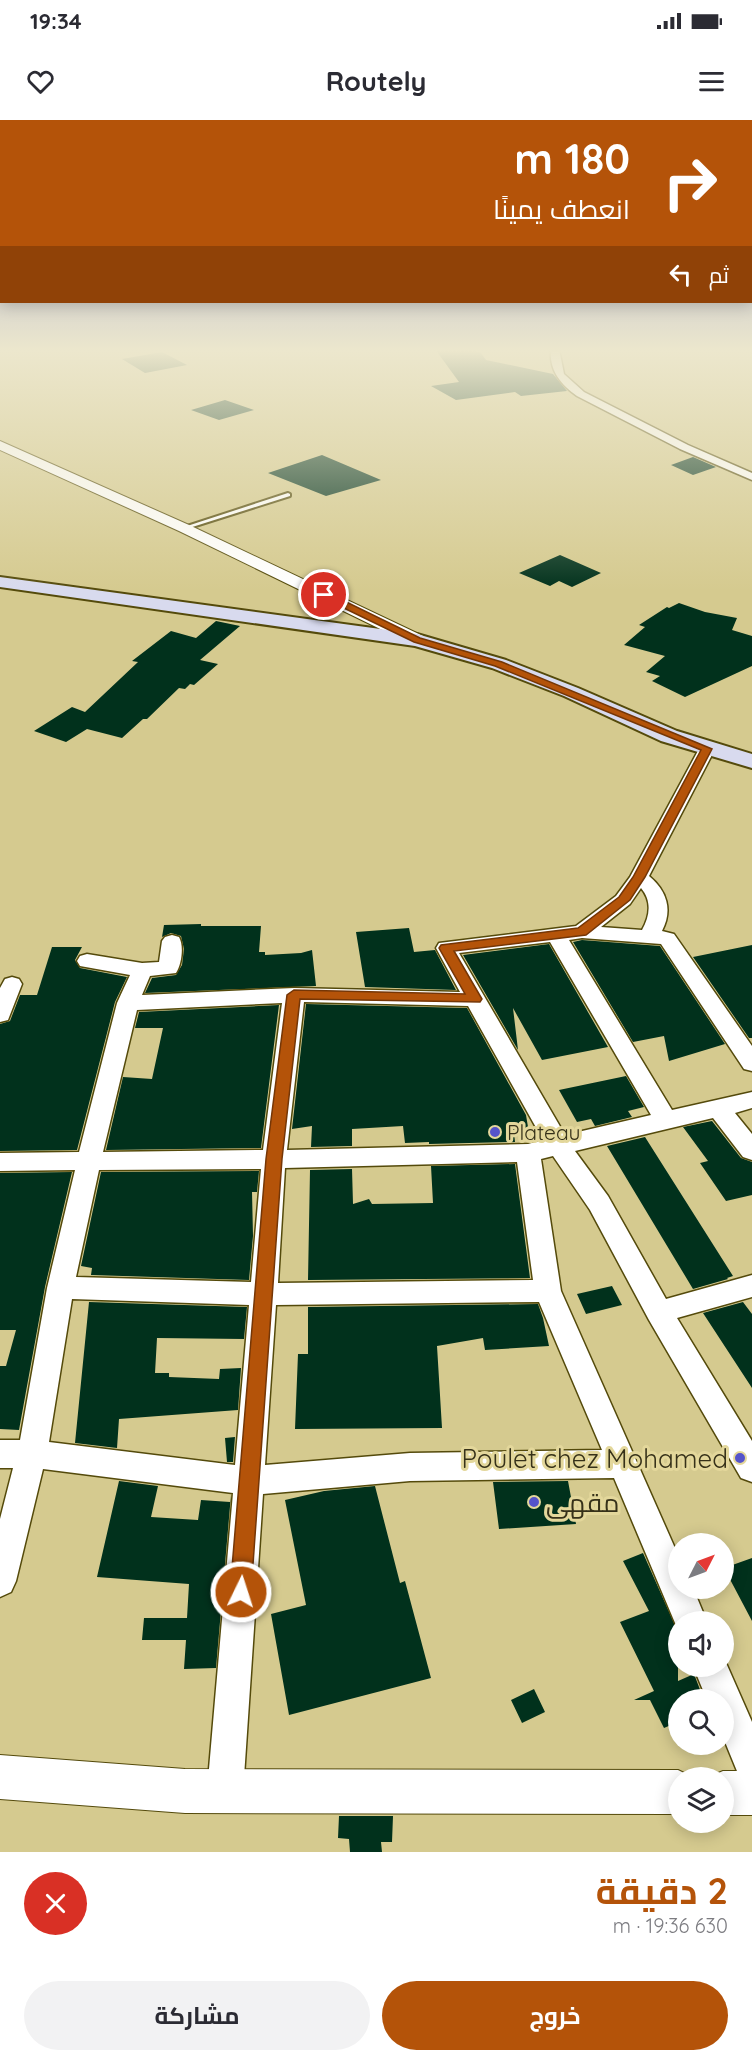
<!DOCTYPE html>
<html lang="ar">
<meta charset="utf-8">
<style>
:root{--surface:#fff;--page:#f2f2f3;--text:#2b2b33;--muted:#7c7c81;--accent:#b45309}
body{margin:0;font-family:Quicksand,Cairo,sans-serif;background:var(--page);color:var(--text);direction:rtl;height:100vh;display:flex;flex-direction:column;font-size:22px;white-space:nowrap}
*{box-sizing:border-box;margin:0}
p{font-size:20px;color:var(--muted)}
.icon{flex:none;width:33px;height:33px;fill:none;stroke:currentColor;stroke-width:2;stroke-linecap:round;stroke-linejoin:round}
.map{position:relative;height:1732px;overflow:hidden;direction:ltr}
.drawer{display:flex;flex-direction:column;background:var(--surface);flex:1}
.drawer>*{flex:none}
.banner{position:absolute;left:0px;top:0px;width:753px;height:183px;box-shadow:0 3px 15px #0003;direction:rtl;background:#b45309;color:#fff;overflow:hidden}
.needle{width:39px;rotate:48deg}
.fabs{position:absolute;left:668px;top:1413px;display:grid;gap:12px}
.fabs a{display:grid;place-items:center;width:66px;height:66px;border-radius:50%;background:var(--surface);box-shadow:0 3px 15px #0003;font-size:30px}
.pin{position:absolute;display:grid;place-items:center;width:51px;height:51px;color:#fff;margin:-26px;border:3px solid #fff;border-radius:50%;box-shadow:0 2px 6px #0007}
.me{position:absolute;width:66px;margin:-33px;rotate:4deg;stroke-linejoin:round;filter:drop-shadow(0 0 4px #0008)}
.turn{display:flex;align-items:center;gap:21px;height:126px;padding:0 24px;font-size:27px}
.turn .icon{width:78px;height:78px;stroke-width:2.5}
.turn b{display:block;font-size:42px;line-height:51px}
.then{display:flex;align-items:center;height:57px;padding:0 24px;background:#0003;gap:12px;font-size:22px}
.round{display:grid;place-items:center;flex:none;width:63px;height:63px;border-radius:32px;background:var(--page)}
.head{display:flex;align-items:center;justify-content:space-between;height:102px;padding:0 24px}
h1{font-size:36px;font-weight:700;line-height:45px;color:var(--accent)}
.cta{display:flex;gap:12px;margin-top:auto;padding:12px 24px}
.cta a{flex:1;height:69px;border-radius:36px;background:var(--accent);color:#fff;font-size:24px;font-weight:700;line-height:69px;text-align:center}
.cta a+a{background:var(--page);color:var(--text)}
.status{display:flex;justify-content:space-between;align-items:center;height:42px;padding:0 30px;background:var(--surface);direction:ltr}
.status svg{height:16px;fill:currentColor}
header{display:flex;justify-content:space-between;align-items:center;height:78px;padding:0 24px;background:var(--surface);font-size:27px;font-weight:700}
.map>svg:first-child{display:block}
.building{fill:#01311c}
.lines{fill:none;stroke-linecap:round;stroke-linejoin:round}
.service-casing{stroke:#544a0b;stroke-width:4}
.minor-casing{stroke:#544a0b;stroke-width:3}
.tertiary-casing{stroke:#544a0b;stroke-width:2}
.secondary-casing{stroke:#544a0b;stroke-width:4}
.service{fill:#fff;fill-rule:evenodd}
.minor{fill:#fff;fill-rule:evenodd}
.tertiary{fill:#fff;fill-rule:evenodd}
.secondary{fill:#d8daee;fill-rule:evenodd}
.route{fill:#b45309;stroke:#753606;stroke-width:1.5}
.poi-dot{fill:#5553ca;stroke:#e3d79b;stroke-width:2}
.labels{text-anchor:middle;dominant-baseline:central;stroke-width:6;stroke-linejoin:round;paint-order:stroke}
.poi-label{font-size:21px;fill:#363119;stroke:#e3d79b;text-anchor:start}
.near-poi-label{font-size:26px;fill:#363119;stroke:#e3d79b;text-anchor:end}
</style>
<div class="status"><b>19:34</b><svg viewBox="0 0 49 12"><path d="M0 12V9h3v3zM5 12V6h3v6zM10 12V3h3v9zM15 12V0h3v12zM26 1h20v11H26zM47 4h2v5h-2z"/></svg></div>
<header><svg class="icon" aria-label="menu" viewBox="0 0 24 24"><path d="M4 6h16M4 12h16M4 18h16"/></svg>Routely<svg class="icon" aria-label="heart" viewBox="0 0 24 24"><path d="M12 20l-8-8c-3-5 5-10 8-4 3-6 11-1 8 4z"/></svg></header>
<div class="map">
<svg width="752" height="1732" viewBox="0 0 752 1732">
<rect width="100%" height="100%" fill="#d5ca8f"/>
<path class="building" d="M435,229H460L480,232L486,240L553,254L567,271L521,276L515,272L456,280L431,266L459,262Z
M162,232L187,245L145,253L122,239Z
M225,280L254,290L219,300L191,290Z
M322,335L381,360L326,376L268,353Z
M693,337L716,347L693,355L671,345Z
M560,435L601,453L572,467L559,461L550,466L519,453Z
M679,483L705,492L737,498L732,510L752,516V546L685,577L652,561L660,556L646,552L665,536L624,525L645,507L639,505L667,487L669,488Z
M216,501L240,506L200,540L218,544L194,565L190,564L185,569L179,568L147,599H143L122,618L87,609L66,622L34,611L72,587L85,592L138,542L132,541L171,511L196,518Z
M201,804V806H261L259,832H265V835L301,833L312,830L316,866L145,873L152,858L176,855L182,845L184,829L181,816L171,813L162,817L164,805Z
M409,808L414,832L435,830L456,870L365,867L356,812Z
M582,820L660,826L725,924L669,941L664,916L633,922L573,822Z
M549,824L608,927L542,940L513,888L518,930L463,835Z
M752,825V918H749L693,837Z
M52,827H82L75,840L80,848L127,857L115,882L77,1030L0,1031V904L10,901L20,875H37Z
M306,884L467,888L526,995L529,1013H514L515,1022L429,1024V1022L405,1023L403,1006L352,1009V1026L311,1027L312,1006L292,1009Z
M279,885L261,1028L106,1030L123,957L152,959L163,908H135L139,892Z
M626,956L644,987L628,991L632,997L595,1006L591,999L577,1002L559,970Z
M712,1001L741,1038L752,1042V1075L726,1081L700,1043L708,1041L683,1007Z
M645,1017L733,1156L727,1158L728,1159L693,1169L607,1026Z
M515,1044L530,1158L308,1160L310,1050L352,1049L353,1084L369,1079L372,1084L433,1083L431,1046Z
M259,1051L257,1072H252L253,1116L249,1160L91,1155L92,1148L81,1146L101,1052Z
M72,1052L45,1167L19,1310L0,1309V1246H6L16,1210H0V1053Z
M612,1166L622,1185L586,1194L577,1174Z
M89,1182L247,1187L244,1219L157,1218L155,1253H169V1257L219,1259L220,1249L241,1248L238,1290L119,1299L117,1328L75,1323Z
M743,1182L752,1194V1268L703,1193Z
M538,1184L543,1198L549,1226L485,1230L483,1218L437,1226L442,1308L295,1309L298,1234H308V1187Z
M235,1317L233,1342H227L225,1318Z
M119,1361L158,1366L151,1397L198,1400L201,1380L230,1382L231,1375L216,1548L184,1549L186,1520H142L144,1498H187L189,1464L97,1457Z
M568,1361L576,1404L499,1409L493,1362Z
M375,1366L400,1463L405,1461L431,1558L289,1595L271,1494L306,1485L285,1380L324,1371Z
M643,1433L678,1512V1561L694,1554L704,1580H678V1602L664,1608L650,1580H634L654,1571L620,1502L649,1491L623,1441Z
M752,1438V1501L724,1448Z
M534,1569L545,1592L522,1603L511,1580Z
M339,1696H393L392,1722H381L382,1732H350L349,1719L338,1718Z"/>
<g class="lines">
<g class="service-casing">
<path id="service" d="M288,373L290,374V376L186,409L181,408Z"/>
</g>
<g class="minor-casing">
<path id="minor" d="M551,229H559L564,254L584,272L688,325L752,353V360L680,329L577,276C560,264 549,250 551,229Z
M707,624L715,629L649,756C667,771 673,790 662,811L674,814L752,926V951L744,949L661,824L582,818L569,820L672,990L752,972V988L735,993L752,1014V1040L743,1037L713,998L575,1031L608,1076L666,1179L752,1155V1177L677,1198L752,1321V1362L741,1358L649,1200L590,1090L553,1036L541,1039L561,1171L678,1435V1468H693L707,1502H678V1510L614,1358L410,1361L263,1374L243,1672L238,1685L225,1690L212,1685L207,1672L233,1373L43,1349L16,1461L11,1472L0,1477V1399L13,1348H0V1320H20L47,1168L75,1050L0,1051V1033L79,1032L117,883L130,855L80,846L77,841L80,836L87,834L142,843L159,842L162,821L165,817L172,815L179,817C184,825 182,844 176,853L150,856L142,875L294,868L460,872L436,828L439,823L576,806L616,776L630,757L699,629ZM641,768C652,781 650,796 642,810L601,807L630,784ZM550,822L651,995L565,1015L459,833ZM304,882L468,886L543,1020L528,1024L287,1030ZM282,883L263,1030L103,1032L137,890ZM517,1042L533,1160L278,1163L285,1048ZM261,1049L251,1162L76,1157L99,1050ZM72,1179L249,1185L235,1345L49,1322ZM539,1182L602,1330L410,1333L265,1345L276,1185Z
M12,857L19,859L22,864L8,900L0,902V868L5,859Z
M723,1536L752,1602V1661L739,1656L723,1617V1580H707L693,1546H723Z"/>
</g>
<g class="tertiary-casing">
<path id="tertiary" d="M0,321L189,405L423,516L426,520L423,524H411L179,411L0,330Z
M0,1635L185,1649L678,1650L694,1658H678V1694L185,1693L0,1679Z
M723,1651H752V1695H723V1658H707Z"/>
</g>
<g class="secondary-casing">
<path id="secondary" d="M0,457L417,514L506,540L578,568L677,611L752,634V648L661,621L564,576L492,548L415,526L0,467Z"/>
</g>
<use href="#service" class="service"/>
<use href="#minor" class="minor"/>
<use href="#tertiary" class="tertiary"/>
<use href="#secondary" class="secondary"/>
</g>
<linearGradient id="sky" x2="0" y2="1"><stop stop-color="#979ccf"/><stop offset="0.49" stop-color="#ece7cd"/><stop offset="1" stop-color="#ece7cd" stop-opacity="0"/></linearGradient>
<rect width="752" height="471" fill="url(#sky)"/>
<path class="route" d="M321,473H328L420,518L502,542L712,629L645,757L630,780L586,815L454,831L482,879L480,882L300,879L282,1039L251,1472L248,1479L241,1482L233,1479L230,1472L266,1039L287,875L294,870L465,874L439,828L441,825L578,808L619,777L633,757L701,630L495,546L414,522L321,477Z"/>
<g class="poi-dot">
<circle cx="495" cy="1012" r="6"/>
<circle cx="740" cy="1338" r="6"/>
<circle cx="534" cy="1382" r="6"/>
</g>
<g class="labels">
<g class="poi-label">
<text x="507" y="1012">Plateau</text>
</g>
<g class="near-poi-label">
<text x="728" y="1338">Poulet chez Mohamed</text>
<text x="546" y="1382" text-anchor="start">مقهى</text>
</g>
</g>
</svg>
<div class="fabs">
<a><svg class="needle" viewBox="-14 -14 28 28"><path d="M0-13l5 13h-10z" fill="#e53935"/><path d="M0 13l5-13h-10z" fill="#7c7c81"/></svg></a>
<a><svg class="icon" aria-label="sound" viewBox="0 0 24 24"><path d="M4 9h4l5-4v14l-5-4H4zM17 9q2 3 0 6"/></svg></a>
<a><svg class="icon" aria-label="search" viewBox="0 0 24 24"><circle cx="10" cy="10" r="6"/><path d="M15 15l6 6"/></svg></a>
<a><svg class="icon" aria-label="layers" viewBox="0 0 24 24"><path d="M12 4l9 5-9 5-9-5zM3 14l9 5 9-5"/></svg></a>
</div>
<div class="pin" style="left:324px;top:475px;background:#d93025"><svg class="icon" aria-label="arrive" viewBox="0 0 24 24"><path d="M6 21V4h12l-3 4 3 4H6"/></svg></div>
<svg class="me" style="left:241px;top:1472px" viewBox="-20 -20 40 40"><circle r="17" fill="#b45309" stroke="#fff" stroke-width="3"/><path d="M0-11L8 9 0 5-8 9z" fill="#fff"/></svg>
<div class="banner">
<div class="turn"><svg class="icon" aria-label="right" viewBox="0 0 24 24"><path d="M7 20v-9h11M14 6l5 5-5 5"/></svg><div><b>180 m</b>انعطف يمينًا</div></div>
<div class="then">ثم<svg class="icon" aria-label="left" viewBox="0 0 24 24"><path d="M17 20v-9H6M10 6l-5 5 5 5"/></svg></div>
</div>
</div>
<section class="drawer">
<div class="head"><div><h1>2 دقيقة</h1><p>630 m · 19:36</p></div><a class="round" style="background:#d93025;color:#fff"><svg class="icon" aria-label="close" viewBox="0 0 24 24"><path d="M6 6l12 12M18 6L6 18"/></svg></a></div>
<div class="cta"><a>خروج</a><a>مشاركة</a></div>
</section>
